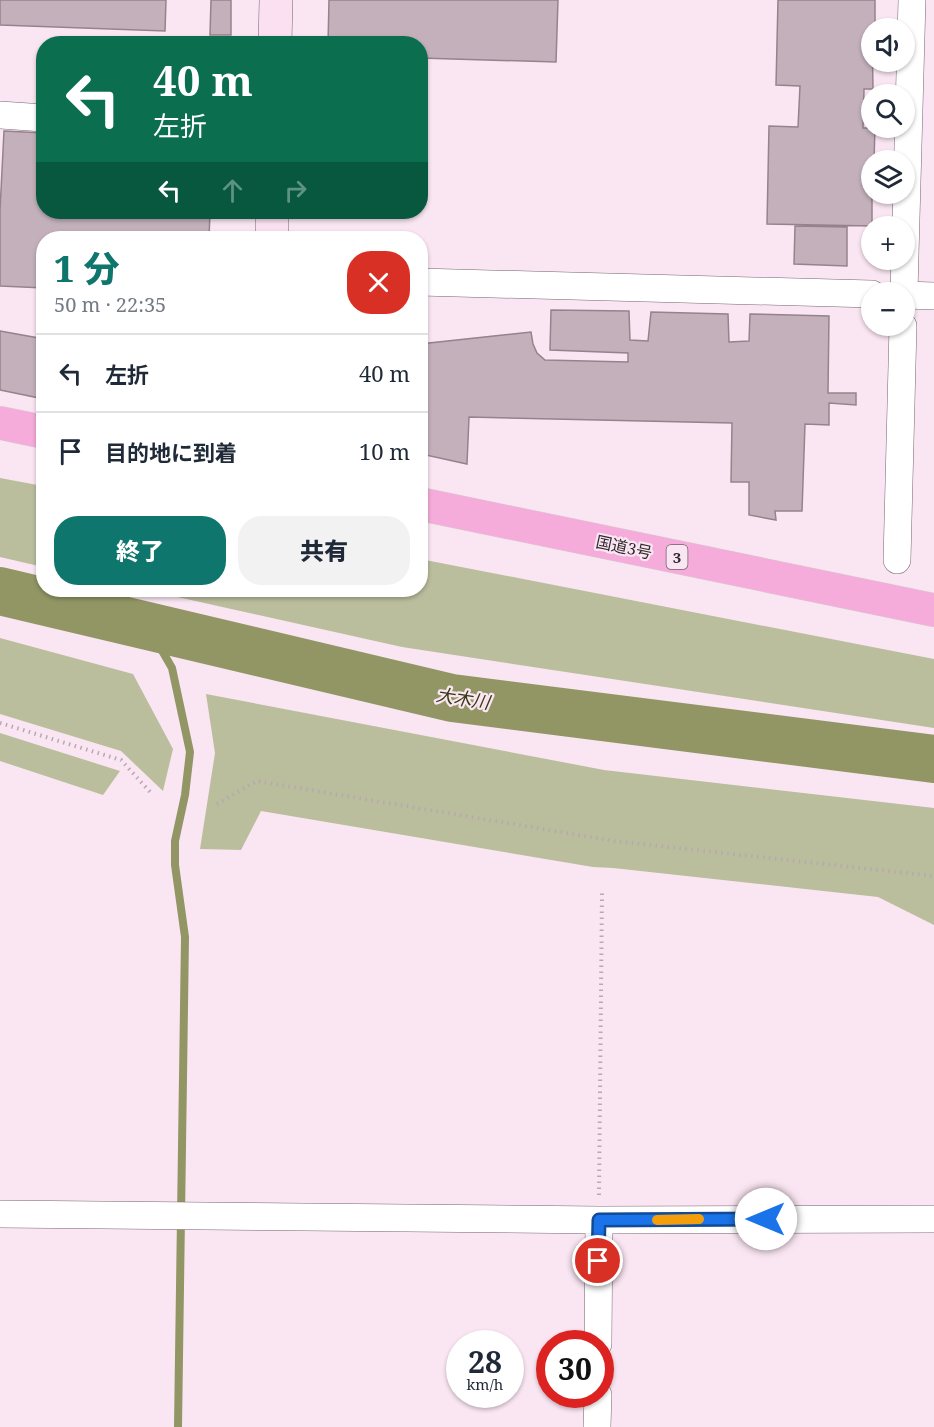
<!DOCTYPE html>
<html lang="ja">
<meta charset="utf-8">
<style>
:root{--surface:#fff;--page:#f2f2f3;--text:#1f2937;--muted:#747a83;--line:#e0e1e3;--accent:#0f766e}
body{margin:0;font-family:"Noto Serif","Noto Sans JP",serif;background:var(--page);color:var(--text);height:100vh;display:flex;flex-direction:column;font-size:22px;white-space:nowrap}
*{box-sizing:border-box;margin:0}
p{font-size:20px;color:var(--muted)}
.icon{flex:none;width:33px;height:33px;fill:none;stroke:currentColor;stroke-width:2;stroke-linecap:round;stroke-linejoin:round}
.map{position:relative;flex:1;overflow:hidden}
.sheet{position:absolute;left:36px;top:231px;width:392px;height:366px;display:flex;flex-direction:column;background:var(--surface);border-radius:24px;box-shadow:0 2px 4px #0004}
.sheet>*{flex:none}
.banner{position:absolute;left:36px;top:36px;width:392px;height:183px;border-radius:24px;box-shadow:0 2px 4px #0004;background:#0b6e4f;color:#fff;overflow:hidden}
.buttons{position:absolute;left:861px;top:18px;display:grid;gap:12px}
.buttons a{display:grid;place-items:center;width:54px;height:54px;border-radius:50%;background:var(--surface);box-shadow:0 2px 4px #0004;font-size:30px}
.speed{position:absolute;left:446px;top:1330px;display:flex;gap:12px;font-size:30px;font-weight:700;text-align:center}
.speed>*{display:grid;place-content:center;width:78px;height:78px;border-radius:50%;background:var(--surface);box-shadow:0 2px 4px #0004;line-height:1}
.speed small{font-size:15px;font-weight:400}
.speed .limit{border:9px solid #d22;background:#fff;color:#111}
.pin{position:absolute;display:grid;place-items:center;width:51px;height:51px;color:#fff;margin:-26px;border:3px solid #fff;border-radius:50%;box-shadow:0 2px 6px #0007}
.me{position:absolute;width:66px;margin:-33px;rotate:270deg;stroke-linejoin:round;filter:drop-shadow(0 0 4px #0008)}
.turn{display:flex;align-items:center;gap:21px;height:126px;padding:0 18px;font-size:27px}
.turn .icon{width:78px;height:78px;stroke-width:2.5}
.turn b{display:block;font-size:42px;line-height:51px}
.lanes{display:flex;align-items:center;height:57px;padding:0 18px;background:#0003;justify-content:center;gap:30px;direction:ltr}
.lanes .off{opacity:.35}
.round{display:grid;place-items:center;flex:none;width:63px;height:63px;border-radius:24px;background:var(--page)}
.overview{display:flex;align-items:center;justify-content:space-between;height:102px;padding:0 18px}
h1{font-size:36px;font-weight:800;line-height:45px;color:var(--accent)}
.primary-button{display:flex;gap:12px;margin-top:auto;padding:12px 18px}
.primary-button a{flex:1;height:69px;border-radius:24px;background:var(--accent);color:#fff;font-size:24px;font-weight:800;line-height:69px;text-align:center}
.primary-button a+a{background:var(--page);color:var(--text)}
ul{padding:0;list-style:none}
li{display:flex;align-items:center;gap:18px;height:78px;padding:0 18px;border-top:2px solid var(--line)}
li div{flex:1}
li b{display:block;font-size:22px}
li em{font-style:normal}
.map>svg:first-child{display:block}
.green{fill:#babe9d}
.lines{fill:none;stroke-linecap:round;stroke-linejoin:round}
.stream{stroke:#919664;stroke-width:8}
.river{stroke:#919664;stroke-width:48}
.building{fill:#c3b0bb;stroke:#95828d;stroke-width:1.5}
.minor-casing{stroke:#77656f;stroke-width:28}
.secondary-casing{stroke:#77656f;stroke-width:34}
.trunk-casing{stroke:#d2d0d1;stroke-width:34}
.path{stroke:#b8a8b1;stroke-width:4;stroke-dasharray:1.5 4.5;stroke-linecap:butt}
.minor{stroke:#fff;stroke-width:27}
.secondary{stroke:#fbe0f1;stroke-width:33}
.trunk{stroke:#f6acda;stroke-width:33}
.route-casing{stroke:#114b97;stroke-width:15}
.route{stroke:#1a73e8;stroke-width:10}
.slow{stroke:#f59e0b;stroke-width:10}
.labels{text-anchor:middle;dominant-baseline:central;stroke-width:4.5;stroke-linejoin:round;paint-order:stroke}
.shield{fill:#fae6f2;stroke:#6d6269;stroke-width:1.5}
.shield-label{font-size:15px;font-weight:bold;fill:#312a2e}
.street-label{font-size:16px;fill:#312a2e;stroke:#fae6f2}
.water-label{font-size:18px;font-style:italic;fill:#373a12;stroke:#fae6f2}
</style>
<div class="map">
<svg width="934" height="1427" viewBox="0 0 934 1427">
<rect width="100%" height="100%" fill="#fae6f2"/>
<path class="green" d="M0,478L43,486V567L0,557Z
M420,559L934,659V728L402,647L146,590H420Z
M0,638L133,674L173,749L163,791L121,751L0,714Z
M206,694L604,770L934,808V925L878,897L613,868L593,867L261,811L241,850L200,849L215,753Z
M0,733L120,771L103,795L0,761Z"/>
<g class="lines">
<path class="stream" d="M149,628L172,668L190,752L185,795L175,841V865L185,937L178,1427"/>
<path class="river" d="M0,591L452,698L934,759"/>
</g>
<path class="building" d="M0,0H166L165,31L0,25Z
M211,0H231V35H210Z
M329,0H558L556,62L420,58V44H328Z
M778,0H875V28H872L873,89H864L863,128H875L874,160H872V226L767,224L769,126L798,127L800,86L776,85Z
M4,131L44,133V212H210L209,238H44V288L0,286V210Z
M795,226L847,227V266L794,264Z
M551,310L629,311L630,340L648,341L651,312L728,314L729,342L749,341L750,314L829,316L828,393H856V405L829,403V425L805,424L802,511H775L776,520L749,515V482H731L732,423L469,417L467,464L421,454L423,416H420V344L531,332L533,344L537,353L545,360L628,362V353L550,350Z
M0,331L44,339V399L0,390Z"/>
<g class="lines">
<g class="minor-casing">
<path id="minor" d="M0,115L44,118
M420,282L872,294
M904,292L912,0
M904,295L934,296
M897,560L903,326
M0,1214L599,1220L934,1219
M598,1344L599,1220
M597,1427L598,1395"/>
</g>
<g class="secondary-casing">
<path id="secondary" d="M275,44L276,0
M272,238V212"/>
</g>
<g class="trunk-casing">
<path id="trunk" d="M0,423L44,432
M420,504L934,610"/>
</g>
<path class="path" d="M0,723L121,760L152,794
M217,804L257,781L614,841L934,876
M599,1195L602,893"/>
<use href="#minor" class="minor"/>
<use href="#secondary" class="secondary"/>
<use href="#trunk" class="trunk"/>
</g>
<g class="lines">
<g class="route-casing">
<path id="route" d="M598,1261L599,1220L766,1219"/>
</g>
<use href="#route" class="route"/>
<path class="slow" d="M657,1220L699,1219"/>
</g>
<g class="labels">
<rect class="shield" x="666.5" y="545" width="21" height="24" rx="4.5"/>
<g class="shield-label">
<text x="677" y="557">3</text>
</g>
<g class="street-label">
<text transform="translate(624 547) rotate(12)">国道3号</text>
</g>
<g class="water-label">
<text transform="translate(463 698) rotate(9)">大木川</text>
</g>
</g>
</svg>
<div class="buttons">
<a><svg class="icon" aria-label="sound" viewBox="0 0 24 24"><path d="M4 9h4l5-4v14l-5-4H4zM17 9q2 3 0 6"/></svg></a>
<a><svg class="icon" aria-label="search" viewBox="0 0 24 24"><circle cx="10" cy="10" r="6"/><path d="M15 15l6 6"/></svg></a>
<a><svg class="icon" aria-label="layers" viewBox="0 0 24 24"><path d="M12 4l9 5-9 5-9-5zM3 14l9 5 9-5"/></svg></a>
<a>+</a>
<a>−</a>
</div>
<div class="speed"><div>28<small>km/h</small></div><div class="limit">30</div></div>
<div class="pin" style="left:598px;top:1261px;background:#d93025"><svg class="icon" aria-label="arrive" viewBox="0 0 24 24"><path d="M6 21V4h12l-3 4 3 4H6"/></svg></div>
<svg class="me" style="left:766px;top:1219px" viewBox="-20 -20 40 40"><circle r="19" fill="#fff"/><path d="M0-13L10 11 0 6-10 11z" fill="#1a73e8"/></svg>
<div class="banner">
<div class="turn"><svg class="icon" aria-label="left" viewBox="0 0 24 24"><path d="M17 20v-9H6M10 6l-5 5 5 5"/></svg><div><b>40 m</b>左折</div></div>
<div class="lanes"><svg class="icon" aria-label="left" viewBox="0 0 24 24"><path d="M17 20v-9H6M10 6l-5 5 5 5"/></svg><svg class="icon off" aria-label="ahead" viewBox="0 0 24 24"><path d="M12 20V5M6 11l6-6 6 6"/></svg><svg class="icon off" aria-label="right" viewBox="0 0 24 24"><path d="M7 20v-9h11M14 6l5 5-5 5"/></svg></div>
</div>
<section class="sheet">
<div class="overview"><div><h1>1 分</h1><p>50 m · 22:35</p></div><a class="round" style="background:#d93025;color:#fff"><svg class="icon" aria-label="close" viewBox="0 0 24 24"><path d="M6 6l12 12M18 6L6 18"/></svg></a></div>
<ul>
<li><svg class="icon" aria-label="left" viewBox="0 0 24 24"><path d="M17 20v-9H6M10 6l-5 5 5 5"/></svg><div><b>左折</b></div><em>40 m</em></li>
<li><svg class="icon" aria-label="arrive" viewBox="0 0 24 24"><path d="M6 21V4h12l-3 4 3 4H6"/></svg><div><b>目的地に到着</b></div><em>10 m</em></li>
</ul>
<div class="primary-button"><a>終了</a><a>共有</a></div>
</section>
</div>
